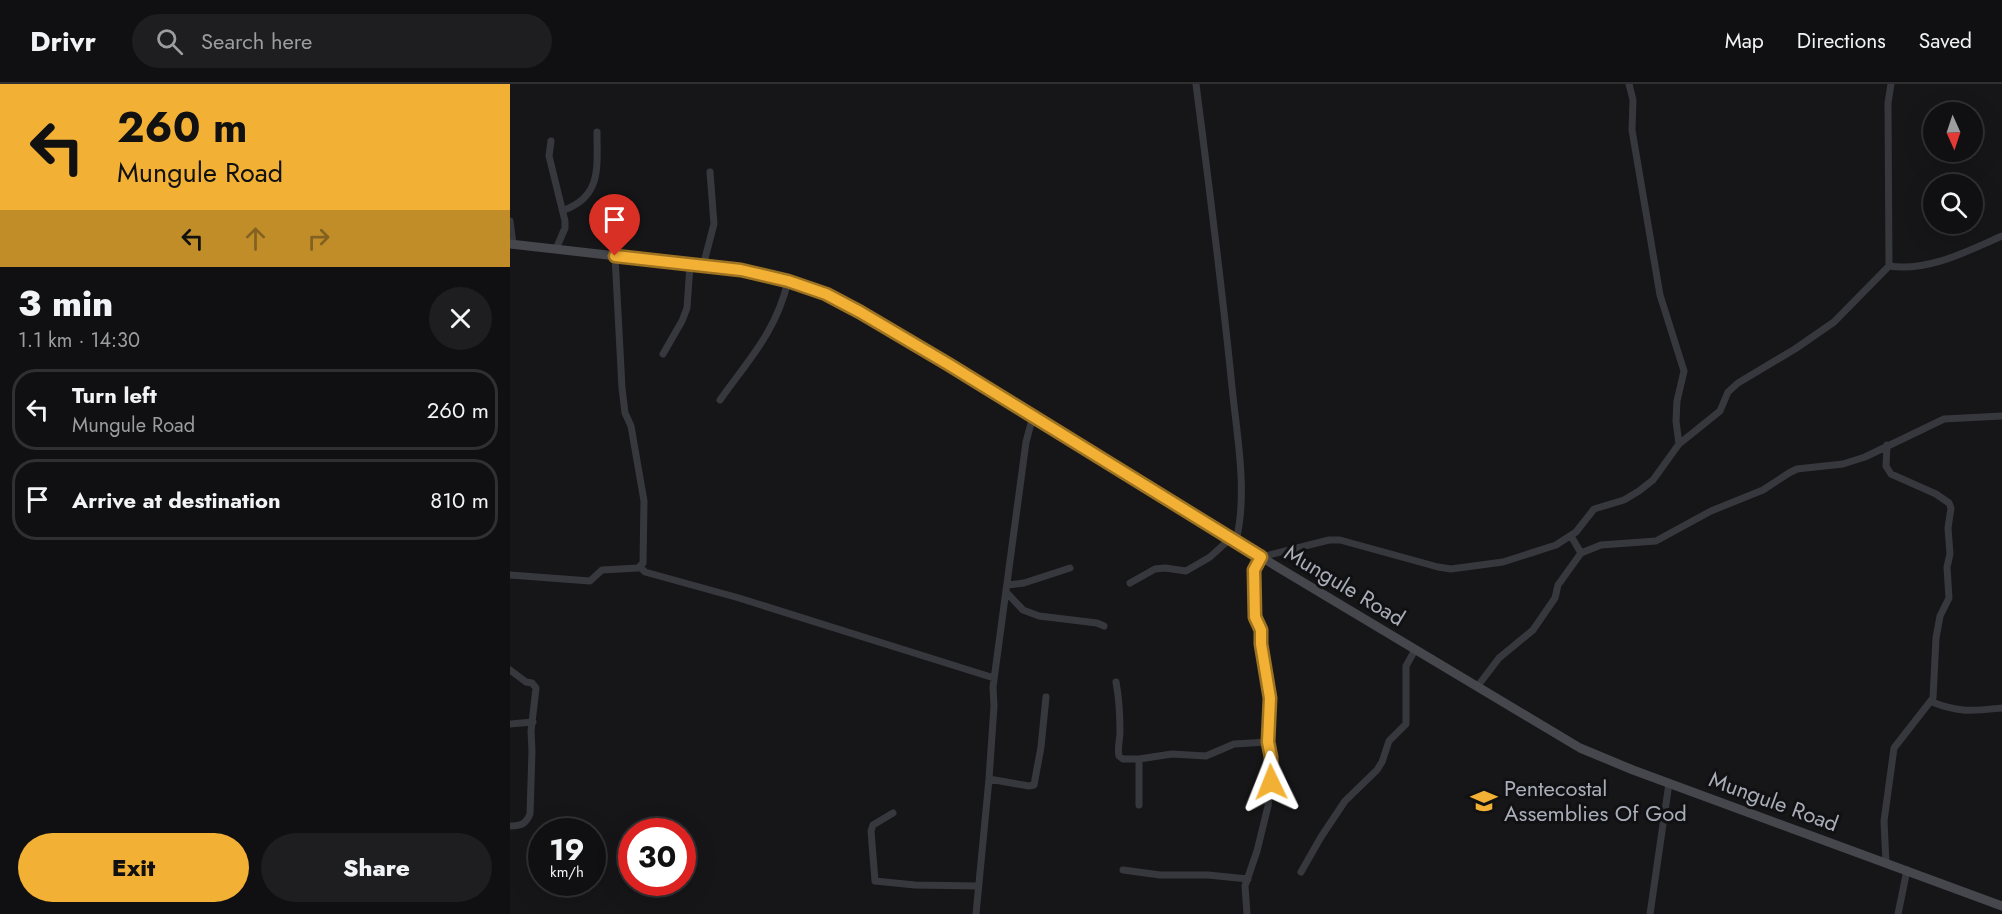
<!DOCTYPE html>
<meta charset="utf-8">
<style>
:root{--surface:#101012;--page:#1e1e20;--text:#f1f3f6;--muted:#9c9d9f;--line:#303032;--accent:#f2b134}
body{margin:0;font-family:Jost,sans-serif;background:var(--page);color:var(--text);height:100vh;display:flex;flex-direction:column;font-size:22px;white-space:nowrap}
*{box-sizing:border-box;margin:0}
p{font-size:20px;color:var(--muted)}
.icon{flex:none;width:33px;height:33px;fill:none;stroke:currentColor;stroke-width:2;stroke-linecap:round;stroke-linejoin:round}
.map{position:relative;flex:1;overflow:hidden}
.drawer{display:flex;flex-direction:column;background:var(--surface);width:510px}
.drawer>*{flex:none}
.hud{background:#f2b134;color:#111;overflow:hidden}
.needle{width:39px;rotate:177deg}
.controls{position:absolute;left:1413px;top:18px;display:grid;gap:12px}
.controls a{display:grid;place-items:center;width:60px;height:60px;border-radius:50%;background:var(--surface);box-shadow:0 6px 24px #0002,0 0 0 2px var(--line);font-size:30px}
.speed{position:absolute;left:18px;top:734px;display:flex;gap:12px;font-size:30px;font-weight:700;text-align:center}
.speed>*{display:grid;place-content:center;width:78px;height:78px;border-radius:50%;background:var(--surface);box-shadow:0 6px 24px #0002,0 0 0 2px var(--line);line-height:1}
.speed small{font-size:15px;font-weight:400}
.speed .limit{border:9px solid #d22;background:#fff;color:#111}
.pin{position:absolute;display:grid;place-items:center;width:51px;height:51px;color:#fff;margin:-62px -26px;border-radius:50% 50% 50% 0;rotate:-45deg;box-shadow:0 0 6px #0007}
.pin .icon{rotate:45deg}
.me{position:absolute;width:66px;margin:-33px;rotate:358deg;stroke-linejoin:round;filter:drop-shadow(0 0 4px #0008)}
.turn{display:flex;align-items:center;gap:21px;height:126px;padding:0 18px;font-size:27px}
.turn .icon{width:78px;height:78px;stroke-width:2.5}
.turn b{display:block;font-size:42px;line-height:51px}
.lanes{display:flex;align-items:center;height:57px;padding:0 18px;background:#0003;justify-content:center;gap:30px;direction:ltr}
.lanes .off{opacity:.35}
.round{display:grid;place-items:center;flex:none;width:63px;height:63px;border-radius:32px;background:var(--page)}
.overview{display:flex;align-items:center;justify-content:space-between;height:102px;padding:0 18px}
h1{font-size:36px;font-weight:800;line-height:45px}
.button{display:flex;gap:12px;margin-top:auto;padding:12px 18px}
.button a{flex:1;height:69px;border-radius:36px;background:var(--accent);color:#111;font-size:24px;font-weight:800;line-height:69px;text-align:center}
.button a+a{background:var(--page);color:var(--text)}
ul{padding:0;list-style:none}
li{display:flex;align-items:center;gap:18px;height:81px;margin:0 12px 9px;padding:0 6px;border:3px solid var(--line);border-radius:24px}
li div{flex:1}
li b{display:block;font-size:22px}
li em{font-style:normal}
header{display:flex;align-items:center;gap:36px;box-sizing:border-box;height:84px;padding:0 30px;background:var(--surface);border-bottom:2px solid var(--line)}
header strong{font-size:28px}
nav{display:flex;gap:33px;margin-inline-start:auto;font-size:21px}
.search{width:420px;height:54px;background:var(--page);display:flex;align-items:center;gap:15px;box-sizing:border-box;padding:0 21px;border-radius:33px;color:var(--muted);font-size:22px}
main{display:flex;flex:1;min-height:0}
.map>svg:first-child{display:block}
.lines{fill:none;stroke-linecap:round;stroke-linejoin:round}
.street{stroke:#37383d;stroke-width:7}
.secondary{stroke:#45474d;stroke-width:9}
.route-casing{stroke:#9d7322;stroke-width:15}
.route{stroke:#f2b134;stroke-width:10}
.labels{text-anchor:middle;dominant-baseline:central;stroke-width:6;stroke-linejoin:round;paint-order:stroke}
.street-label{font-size:22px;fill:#a8adb8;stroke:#111113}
.poi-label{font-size:22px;fill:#a8adb8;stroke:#111113;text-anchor:start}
</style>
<header>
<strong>Drivr</strong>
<div class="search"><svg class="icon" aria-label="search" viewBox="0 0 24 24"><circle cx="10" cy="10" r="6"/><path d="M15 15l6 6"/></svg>Search here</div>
<nav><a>Map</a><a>Directions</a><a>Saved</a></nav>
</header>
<main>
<section class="drawer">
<div class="hud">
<div class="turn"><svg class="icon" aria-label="left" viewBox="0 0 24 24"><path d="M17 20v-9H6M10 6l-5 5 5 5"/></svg><div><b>260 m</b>Mungule Road</div></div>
<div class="lanes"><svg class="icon" aria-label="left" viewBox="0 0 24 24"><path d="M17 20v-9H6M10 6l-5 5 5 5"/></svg><svg class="icon off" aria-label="ahead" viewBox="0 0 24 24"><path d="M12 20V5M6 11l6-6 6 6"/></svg><svg class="icon off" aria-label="right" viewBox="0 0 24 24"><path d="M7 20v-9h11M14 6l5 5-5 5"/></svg></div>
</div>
<div class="overview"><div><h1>3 min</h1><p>1.1 km · 14:30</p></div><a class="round"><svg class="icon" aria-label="close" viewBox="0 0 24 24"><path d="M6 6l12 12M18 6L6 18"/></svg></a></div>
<ul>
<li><svg class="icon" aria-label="left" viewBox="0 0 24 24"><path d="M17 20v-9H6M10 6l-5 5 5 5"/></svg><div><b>Turn left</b><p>Mungule Road</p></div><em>260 m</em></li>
<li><svg class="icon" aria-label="arrive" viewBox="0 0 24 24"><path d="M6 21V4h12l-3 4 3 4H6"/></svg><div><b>Arrive at destination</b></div><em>810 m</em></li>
</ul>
<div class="button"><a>Exit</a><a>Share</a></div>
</section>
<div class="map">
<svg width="1492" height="830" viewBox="0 0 1492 830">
<rect width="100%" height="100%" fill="#161618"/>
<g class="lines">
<path class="street" d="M686,0C699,101 712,202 722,303C727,353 738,408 726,457
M1119,0L1123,16L1122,46L1150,211L1174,287L1167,317L1166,337L1169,360
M41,57L39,72L55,137V144L46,165
M54,126C92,112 87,83 87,48
M0,137L3,160
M193,182L204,140L200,88
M1379,182C1418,188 1458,167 1492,152
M153,270L172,237L177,224L180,181
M210,316C239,275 266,248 278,197
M1061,452L1071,469
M130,483L135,488L229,514L484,594
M0,491L80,497L92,486L128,484L133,479L134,417L121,342L115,329L112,304L105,172
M620,499L645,485L655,484L676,487L700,473L721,454
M498,501L514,499L560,484
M497,509L513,526L529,532L587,539L594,542
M0,586L16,598L22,599L26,604L21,647L22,667L20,730C16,740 11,742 0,742
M606,598C609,614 610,631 610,648C610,656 607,664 609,672L613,675H629L662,670L696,672L724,660L758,658
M967,603L989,574L1023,546L1045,514L1048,501L1071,469L1091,461L1146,457L1201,427L1253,406L1279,389L1287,385L1333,380L1355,373L1434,335L1492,332
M1422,618C1450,629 1463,627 1492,624
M0,640L23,638
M629,675V721
M479,695L519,702L524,701L531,663L536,613
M383,729L363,741L361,747L365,797L405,801L468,802
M1376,779L1374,737L1384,664L1423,614L1426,554L1430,532L1439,514L1437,483L1440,470L1438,444L1441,424L1439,419L1426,410L1381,390L1376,382L1377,361
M613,786L650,791H698L738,795
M791,788L811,753L835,717L867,686L872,678L879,657L896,640V582L905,566
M466,830L479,695L484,622L483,603L516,358L523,332
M737,830L735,802L747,767L758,722L761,698V673L758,658L760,614L751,560V546L745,533L744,486L751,473L819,456H830L928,483L941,485L993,478L1046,461L1066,448L1084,425L1114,416L1129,407L1143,396L1169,360L1210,327L1218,308L1228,299L1285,265L1324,238L1379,182L1378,19L1381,0
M1140,830L1159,699
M1388,830L1397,786"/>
<path class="secondary" d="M0,160L231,186L278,197L316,210L350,228L438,280L751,473L1070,664L1123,686L1492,822"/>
</g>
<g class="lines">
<g class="route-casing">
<path id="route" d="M105,172L231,186L278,197L316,210L350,228L438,280L751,473L744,486L745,533L751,546V560L760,614L758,658L761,673V698"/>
</g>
<use href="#route" class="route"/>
</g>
<defs>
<g id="school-bare" transform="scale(2.07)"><path d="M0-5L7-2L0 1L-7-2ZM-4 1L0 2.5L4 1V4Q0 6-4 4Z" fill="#f2b134" stroke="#111113" stroke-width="2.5" paint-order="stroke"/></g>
</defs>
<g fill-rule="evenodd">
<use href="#school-bare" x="974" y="717"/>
</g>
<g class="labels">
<g class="street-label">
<text transform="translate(835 501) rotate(31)">Mungule Road</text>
<text transform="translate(1264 717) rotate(20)">Mungule Road</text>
</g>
<g class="poi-label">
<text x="994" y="704">Pentecostal<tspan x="994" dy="25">Assemblies Of God</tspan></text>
</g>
</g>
</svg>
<div class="controls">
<a><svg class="needle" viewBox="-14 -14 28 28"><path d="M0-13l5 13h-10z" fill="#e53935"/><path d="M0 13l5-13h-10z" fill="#9c9d9f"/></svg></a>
<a><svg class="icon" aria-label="search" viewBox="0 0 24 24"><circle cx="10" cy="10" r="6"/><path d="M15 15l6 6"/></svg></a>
</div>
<div class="speed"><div>19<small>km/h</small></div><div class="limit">30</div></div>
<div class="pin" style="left:105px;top:172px;background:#d93025"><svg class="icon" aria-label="arrive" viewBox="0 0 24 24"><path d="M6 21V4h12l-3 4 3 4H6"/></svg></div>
<svg class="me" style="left:761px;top:698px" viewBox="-20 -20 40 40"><path d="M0-17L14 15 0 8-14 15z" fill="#f2b134" stroke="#fff" stroke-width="4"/></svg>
</div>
</main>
